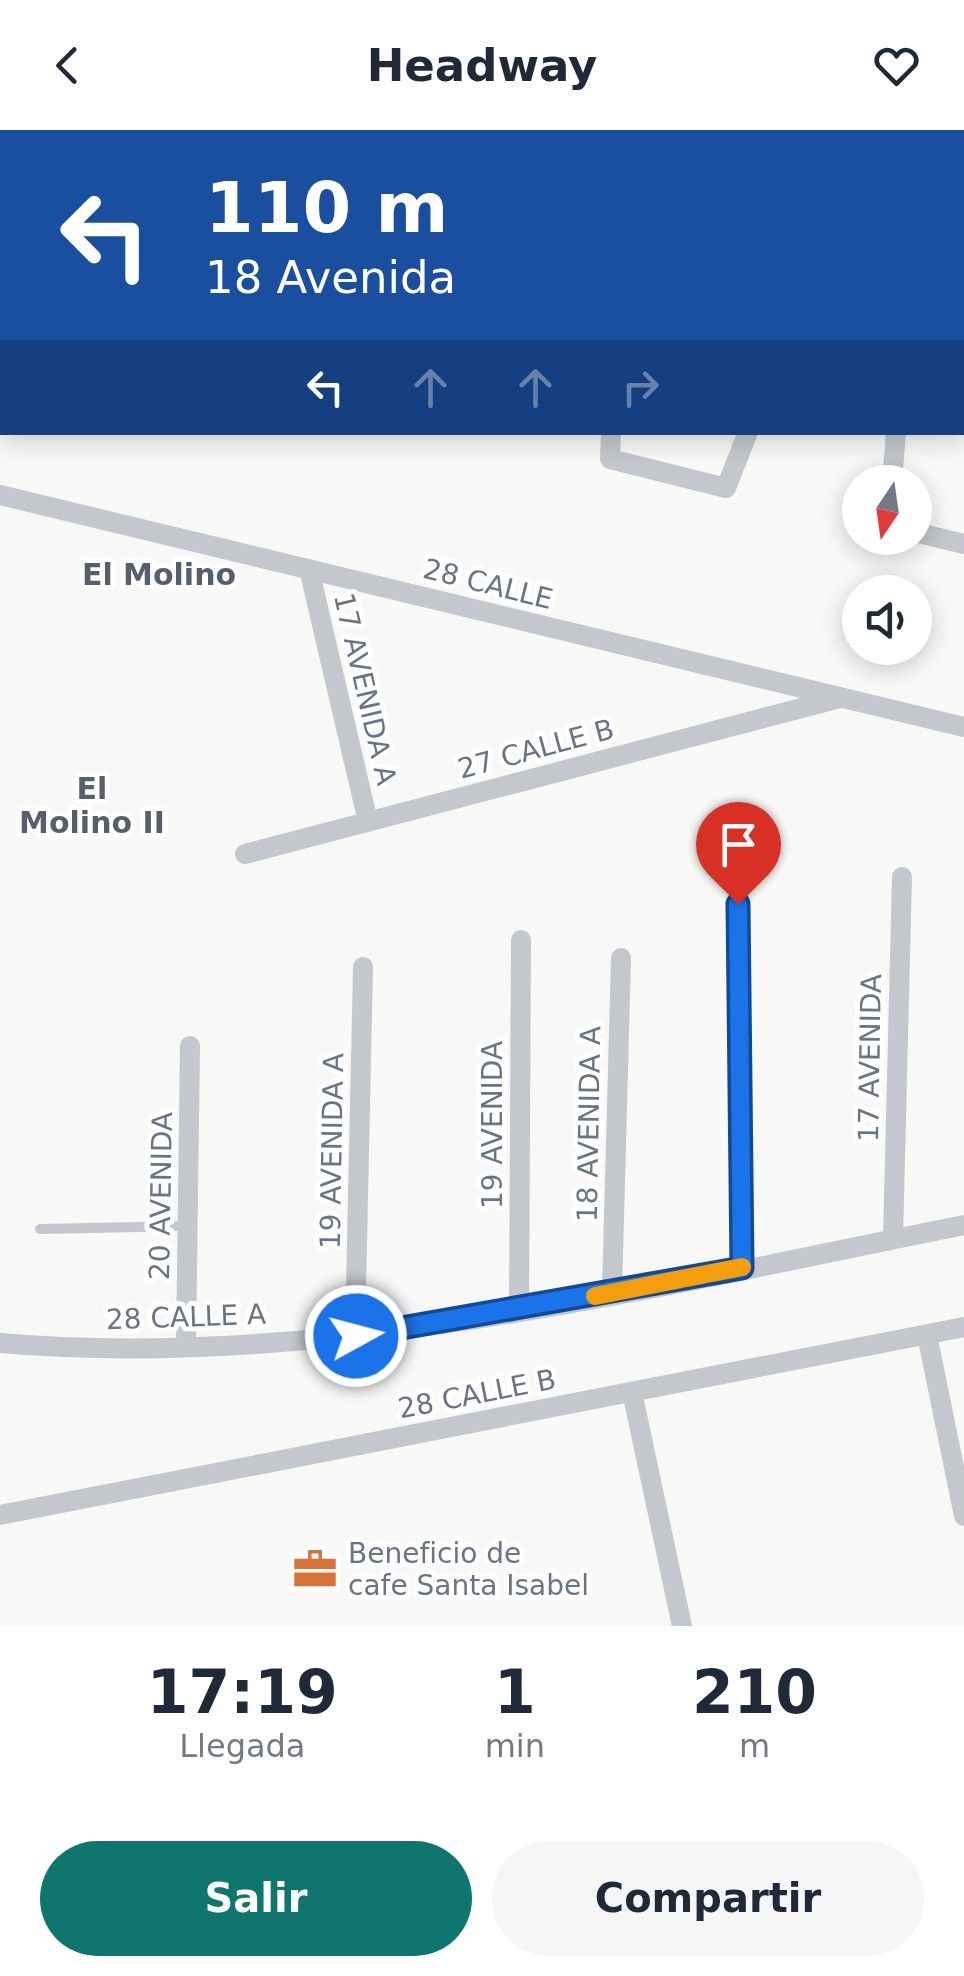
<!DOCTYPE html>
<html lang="es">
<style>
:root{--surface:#fff;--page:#f6f6f7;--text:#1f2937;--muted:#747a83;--accent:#0f766e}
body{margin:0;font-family:"DejaVu Sans",sans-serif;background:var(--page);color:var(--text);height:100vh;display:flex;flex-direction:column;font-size:38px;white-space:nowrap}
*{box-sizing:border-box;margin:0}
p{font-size:32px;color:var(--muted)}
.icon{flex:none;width:55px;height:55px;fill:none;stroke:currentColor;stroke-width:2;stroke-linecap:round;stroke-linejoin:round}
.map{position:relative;height:1496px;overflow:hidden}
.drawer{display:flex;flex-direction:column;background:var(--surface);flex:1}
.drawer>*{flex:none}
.hud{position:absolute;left:0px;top:0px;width:965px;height:305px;box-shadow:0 5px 25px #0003;background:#1a4fa0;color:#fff;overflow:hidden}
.needle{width:65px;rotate:193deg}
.fabs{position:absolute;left:842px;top:335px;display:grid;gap:20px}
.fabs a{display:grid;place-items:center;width:90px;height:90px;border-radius:50%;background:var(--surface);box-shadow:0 5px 25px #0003;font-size:50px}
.pin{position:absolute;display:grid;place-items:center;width:85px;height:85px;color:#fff;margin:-102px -42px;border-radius:50% 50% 50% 0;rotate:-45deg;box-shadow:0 0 10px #0007}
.pin .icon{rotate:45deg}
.me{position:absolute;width:110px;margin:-55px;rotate:83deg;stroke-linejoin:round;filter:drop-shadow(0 0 8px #0008)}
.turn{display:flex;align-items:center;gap:35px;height:210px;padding:0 40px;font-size:45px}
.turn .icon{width:130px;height:130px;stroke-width:2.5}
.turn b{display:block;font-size:70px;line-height:85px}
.lanes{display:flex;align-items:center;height:95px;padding:0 40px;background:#0003;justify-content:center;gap:50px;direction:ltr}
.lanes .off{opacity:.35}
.eta{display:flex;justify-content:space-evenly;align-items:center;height:170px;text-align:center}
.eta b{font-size:60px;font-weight:800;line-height:70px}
.cta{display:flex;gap:20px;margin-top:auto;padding:20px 40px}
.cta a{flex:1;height:115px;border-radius:60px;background:var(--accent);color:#fff;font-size:40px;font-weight:800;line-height:115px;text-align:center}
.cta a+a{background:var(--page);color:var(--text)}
header{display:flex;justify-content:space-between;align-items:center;height:130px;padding:0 40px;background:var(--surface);font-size:45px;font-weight:800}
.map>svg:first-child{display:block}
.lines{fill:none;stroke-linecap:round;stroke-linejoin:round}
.lane{stroke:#c4c7cb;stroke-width:10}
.street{stroke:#c4c7cb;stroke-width:20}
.route-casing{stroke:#114b97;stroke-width:25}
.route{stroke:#1a73e8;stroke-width:18}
.slow{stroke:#f59e0b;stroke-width:18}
.labels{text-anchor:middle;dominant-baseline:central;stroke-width:10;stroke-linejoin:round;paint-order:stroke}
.street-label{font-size:28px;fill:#697585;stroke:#fff}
.poi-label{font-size:28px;fill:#697585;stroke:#fff;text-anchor:start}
.neighbourhood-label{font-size:30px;font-weight:bold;fill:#575f6b;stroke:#fff}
</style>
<header><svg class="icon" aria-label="back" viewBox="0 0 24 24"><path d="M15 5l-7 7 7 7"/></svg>Headway<svg class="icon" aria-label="heart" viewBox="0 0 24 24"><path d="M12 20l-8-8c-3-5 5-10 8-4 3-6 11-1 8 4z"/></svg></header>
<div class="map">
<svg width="964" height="1496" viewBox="0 0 964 1496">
<rect width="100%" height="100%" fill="#f8f8f6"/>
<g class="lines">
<path class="lane" d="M40,1099L187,1096"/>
<path class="street" d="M192,0L202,2
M614,0L625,2
M95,2L96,0
M243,2V0
M391,2L392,0
M666,2V0
M819,2V0
M962,27L964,24
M962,181H964
M611,302L610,329L726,358L748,302
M892,352L896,302
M0,365L964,597
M915,402L964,414
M309,439L368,692
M245,724L840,568
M739,774L742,1138
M893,1109L902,747
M612,1163L621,828
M519,1180L521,810
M927,1205L964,1386
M355,1206L363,837
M0,1213C318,1241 653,1157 964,1095
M186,1217L190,916
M632,1262L682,1496
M0,1385L964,1197"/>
</g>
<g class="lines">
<g class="route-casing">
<path id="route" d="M356,1206L742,1138L738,774"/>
</g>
<use href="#route" class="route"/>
<path class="slow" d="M595,1166L742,1137"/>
</g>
<defs>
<g id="office-bare" transform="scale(3.45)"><path d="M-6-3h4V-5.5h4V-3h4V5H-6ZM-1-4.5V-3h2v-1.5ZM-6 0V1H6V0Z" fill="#d97236" stroke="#fff" stroke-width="2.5" paint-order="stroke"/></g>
</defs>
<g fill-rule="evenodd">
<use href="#office-bare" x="315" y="1439"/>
</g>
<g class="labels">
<g class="street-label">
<text transform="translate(488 454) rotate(14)">28 CALLE</text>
<text transform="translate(365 559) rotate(77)">17 AVENIDA A</text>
<text transform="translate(536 619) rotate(-15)">27 CALLE B</text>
<text transform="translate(870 928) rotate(-89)">17 AVENIDA</text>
<text transform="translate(589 994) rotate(-89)">18 AVENIDA A</text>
<text transform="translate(492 995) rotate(-90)">19 AVENIDA</text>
<text transform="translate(332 1021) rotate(-89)">19 AVENIDA A</text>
<text transform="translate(161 1066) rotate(-89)">20 AVENIDA</text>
<text transform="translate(186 1187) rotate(-2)">28 CALLE A</text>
<text transform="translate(477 1264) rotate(-11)">28 CALLE B</text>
</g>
<g class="poi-label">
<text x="348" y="1423">Beneficio de<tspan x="348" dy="32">cafe Santa Isabel</tspan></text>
</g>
<g class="neighbourhood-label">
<text x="159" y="444">El Molino</text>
<text x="92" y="658">El<tspan x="92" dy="34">Molino II</tspan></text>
</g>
</g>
</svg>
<div class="fabs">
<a><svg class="needle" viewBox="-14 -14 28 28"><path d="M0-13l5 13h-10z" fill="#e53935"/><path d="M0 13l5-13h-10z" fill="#747a83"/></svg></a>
<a><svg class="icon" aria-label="sound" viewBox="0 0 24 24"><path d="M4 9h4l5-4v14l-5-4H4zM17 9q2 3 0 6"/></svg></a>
</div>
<div class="pin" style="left:738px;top:774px;background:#d93025"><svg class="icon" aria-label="arrive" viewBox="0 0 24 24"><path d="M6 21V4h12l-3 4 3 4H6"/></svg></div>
<svg class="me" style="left:356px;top:1206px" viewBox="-20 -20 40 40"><circle r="17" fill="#1a73e8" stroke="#fff" stroke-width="3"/><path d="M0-11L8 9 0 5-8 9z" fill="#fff"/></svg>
<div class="hud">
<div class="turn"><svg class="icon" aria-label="left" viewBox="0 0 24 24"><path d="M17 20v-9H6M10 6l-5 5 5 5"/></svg><div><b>110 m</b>18 Avenida</div></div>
<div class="lanes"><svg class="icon" aria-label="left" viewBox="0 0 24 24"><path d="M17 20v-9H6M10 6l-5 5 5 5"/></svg><svg class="icon off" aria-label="ahead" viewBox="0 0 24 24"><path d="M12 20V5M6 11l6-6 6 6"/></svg><svg class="icon off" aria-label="ahead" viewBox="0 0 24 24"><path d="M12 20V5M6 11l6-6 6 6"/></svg><svg class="icon off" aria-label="right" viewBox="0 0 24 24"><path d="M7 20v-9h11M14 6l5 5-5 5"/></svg></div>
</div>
</div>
<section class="drawer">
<div class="eta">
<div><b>17:19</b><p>Llegada</p></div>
<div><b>1</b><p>min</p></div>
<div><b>210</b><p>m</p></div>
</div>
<div class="cta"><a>Salir</a><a>Compartir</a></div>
</section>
